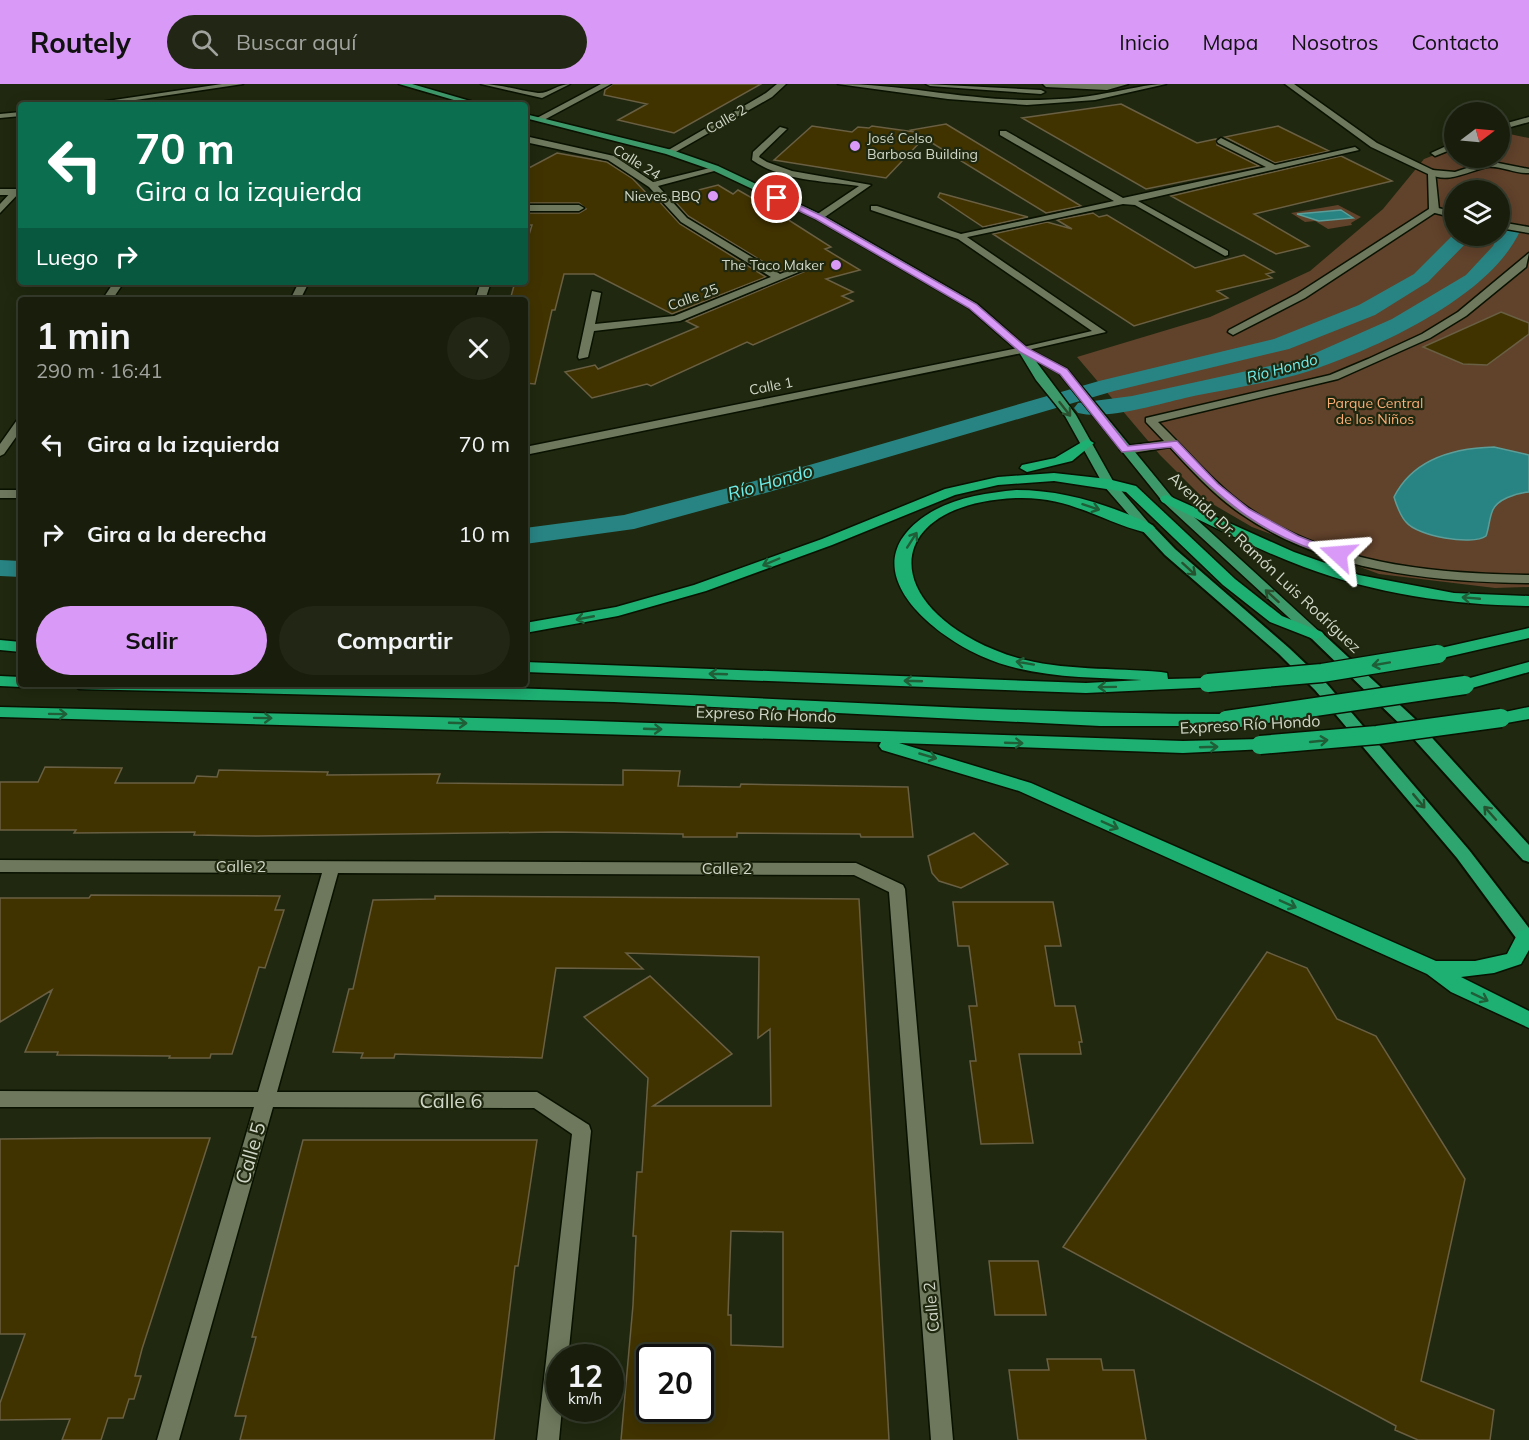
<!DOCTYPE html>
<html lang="es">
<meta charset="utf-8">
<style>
:root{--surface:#181e0b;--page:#212714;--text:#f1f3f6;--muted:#9fa29d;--line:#363c2c;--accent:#d99af7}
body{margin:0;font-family:Mulish,sans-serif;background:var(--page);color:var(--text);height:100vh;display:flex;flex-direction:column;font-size:22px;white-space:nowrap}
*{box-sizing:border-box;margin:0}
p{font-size:20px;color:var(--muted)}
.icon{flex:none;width:33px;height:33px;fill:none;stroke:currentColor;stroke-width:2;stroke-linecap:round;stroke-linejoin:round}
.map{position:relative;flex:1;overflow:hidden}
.sheet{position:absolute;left:18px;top:213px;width:510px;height:390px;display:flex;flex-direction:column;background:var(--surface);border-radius:6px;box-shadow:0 3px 15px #0003,0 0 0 2px var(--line)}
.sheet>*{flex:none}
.top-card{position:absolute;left:18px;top:18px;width:510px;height:183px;border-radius:6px;box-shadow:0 3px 15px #0003,0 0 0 2px var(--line);background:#0b6e4f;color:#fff;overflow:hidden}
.needle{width:39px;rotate:74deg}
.tools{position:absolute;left:1444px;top:18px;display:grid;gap:12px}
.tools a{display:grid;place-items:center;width:66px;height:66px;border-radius:50%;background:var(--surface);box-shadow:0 3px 15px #0003,0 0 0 2px var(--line);font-size:30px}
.speed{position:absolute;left:546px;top:1260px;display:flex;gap:12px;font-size:30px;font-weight:700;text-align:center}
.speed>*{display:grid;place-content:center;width:78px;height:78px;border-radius:50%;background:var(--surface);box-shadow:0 3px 15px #0003,0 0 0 2px var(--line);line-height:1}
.speed small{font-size:15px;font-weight:400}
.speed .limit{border:3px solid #111;border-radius:9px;background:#fff;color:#111}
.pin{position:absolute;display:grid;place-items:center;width:51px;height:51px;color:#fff;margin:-26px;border:3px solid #fff;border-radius:50%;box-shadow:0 2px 6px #0007}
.me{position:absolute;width:66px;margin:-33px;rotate:289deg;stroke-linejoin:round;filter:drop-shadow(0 0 4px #0008)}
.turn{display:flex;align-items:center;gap:21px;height:126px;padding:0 18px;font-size:27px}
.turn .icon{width:78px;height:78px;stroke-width:2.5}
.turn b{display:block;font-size:42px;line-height:51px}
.then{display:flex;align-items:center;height:57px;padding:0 18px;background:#0003;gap:12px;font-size:22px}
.round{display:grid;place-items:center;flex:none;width:63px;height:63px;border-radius:32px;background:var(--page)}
.overview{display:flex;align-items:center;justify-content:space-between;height:102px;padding:0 18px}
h1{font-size:36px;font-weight:700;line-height:45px}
.button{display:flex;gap:12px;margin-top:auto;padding:12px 18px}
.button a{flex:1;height:69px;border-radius:36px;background:var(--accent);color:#111;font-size:24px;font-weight:700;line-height:69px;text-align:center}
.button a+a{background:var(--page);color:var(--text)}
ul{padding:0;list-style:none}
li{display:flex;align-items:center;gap:18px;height:90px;padding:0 18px}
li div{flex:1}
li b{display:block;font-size:22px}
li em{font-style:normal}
header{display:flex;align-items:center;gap:36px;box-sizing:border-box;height:84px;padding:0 30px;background:var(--accent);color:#111}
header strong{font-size:28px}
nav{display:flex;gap:33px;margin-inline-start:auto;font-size:21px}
.search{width:420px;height:54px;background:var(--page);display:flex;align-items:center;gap:15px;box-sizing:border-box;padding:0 21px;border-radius:33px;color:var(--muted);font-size:22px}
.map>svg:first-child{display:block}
.green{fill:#61422b;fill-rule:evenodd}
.water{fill:#288483;stroke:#5b9d98;stroke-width:1.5}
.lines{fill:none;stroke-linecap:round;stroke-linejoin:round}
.canal{fill:#288483;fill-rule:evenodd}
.building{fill:#413300;stroke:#695f43;stroke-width:1.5;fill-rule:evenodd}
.service-casing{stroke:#091100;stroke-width:3}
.minor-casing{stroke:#091100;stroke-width:3}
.tertiary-casing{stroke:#091100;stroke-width:3}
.primary-casing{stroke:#091100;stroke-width:3}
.trunk-casing{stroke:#091100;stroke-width:4}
.motorway-casing{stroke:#091100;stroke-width:3}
.service{fill:#6d785c;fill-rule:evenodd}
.minor{fill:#6d785c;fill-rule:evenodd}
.tertiary{fill:#6d785c;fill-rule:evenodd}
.primary{fill:#3e996a;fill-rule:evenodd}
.trunk{fill:#2ea46e;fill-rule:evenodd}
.motorway{fill:#1eaf73;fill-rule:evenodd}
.motorway-bridge-casing{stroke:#091100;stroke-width:21;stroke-linecap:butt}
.motorway-bridge{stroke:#1eaf73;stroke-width:18}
.oneway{stroke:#2a502f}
.oneway2{stroke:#1f5e37}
.oneway3{stroke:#255330}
.route{fill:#d99af7;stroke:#8d64a1;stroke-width:1.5}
.poi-dot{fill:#d99af7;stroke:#20280f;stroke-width:2}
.labels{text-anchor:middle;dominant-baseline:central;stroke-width:4.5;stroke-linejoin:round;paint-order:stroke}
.far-street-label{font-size:14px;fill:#d1d7c8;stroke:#20280f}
.far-poi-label{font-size:14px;fill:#d1d7c8;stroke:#20280f;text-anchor:end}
.far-park-label{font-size:14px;fill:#fbaf78;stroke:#20280f}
.far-water-label{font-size:15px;font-style:italic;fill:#6eefec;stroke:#20280f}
.street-label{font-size:16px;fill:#d1d7c8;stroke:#20280f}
.water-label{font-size:18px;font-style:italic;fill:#6eefec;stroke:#20280f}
.near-street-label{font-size:20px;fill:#d1d7c8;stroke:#20280f}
</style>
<header>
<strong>Routely</strong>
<div class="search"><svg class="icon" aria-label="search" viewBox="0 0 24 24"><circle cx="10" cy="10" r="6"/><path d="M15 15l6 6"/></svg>Buscar aquí</div>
<nav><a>Inicio</a><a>Mapa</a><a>Nosotros</a><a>Contacto</a></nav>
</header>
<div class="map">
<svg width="1529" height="1356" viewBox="0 0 1529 1356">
<rect width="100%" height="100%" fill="#20280f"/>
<path class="green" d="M1500,48L1529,54V503L1495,504L1379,490L1252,443L1204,415L1160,371L1077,273L1210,233L1310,187L1383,125L1424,75L1455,63V74H1500ZM1455,106H1500V152H1455Z
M1338,121L1361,133L1351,139L1352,141L1328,145L1315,137L1305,138L1291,129Z"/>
<path class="water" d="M1341,126L1353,134L1319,137L1297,130Z
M1494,363L1529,371V408C1517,409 1496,415 1492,428C1489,436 1489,444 1486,452C1472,462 1417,452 1406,438C1401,433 1396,420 1394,413C1413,375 1453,364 1494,363Z"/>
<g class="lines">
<path class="canal" d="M1510,141L1520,147C1490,212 1383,261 1318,284C1280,298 1225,305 1185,314C1155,321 1107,336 1078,329L1074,324L1078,319L1132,312L1302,275L1392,235L1466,191L1493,162L1503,143Z
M1455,149V152H1473L1428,198L1375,231L1289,265L1114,307L769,408L634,445L525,460V444L624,431L751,398L1099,297L1274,255L1359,221L1414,190Z
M0,476L21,477V493L0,492Z"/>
</g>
<path class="building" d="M613,0H761L674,49L618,36L647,20L604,11L605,6Z
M1121,20L1197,59L1216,55L1217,61L1259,82L1146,105L1022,34Z
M946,40L1081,122L1046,129L924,54L886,94L774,76L812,42L852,48L858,43L869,44L872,42L915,48L911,46Z
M1278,42L1329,67L1275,79L1225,53Z
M557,69L607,78L632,94L654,117L658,116L680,140L766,193L672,230L594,190H564L555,226H552L535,300L525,299V216H510L515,198H525V164L532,141H525V129H579L586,125L579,119H525V86Z
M1341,72L1392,97L1254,130L1309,162L1276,170L1171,112Z
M718,101L733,110L738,106L773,126L831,163L825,165L860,186L826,195L853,208L842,212L853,217L753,261L747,258L651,302L647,300L592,314L565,288L595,281L598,285L698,243L686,237L808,186L800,180L780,188L688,132L671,113Z
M940,109L1028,133L983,143L938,113Z
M1093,129L1099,133L1107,131L1195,184L1244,171L1274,188L1266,190L1272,194L1217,207L1228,214L1134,242L993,150L1047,138L1072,145L1057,136Z
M1501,228L1529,239V250L1487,281L1463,280L1423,263Z
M45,683L122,684L115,699H194L197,692L217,693L219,686L328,688L327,691L440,690L437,699L623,701V686L680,687L678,702L740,703L741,700L908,703L913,753H861L860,750L737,749V753H683V750L556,748L256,752L194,751L195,748L74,749L76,746H0V698H38Z
M974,749L1008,780L961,804L939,797L932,789L928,772Z
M91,811L280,812L275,826H284L265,884L259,883L232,970H211L210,974H169L170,972L57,971L58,968H25L52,906L0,938V814H89Z
M435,812L859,815L889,1356H621L633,1221L636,1152H633L637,1088H642L648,994L584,933L650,892L732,970L653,1022H771L770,945L758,954L759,873L626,869L643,885L556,884L542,974L395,970L394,974H361L363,969L333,968L349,905H353L373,816L435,815ZM731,1147L783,1148V1263L731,1261V1231H728ZM650,1274H700V1324H650Z
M953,818H1053L1061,862H1045L1055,922H1075L1082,958H1079L1081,970H1019L1033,1059L981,1060L970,977H976L969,922H977L969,862H958Z
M1267,868L1307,884L1337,935L1376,952L1465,1095L1421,1297L1494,1326L1490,1356H1418L1395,1346L1396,1342L1063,1163Z
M97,1054H210L142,1265L135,1292H141L134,1315H129L123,1334H108L101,1356H62L70,1335L0,1336V1319L25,1250H0V1055Z
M303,1056H537L518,1182H515L494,1356H240L246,1332H235L256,1253H252Z
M989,1177H1038L1046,1231H995Z
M1047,1275H1101L1103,1286H1134L1146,1356H1018L1009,1286H1049Z"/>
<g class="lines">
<g class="service-casing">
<path id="service" d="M481,0C501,0 519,7 538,9C548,10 558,0 570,0L542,14Z
M926,0L1041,6L1045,8L1041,10L930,2Z
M1043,0H1128L1107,6L1046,3Z
M1529,33V38L1500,46V41Z
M780,43L787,45L760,71L759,73L767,78L792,87L871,101L822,135H816V131L859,102C824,97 782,97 752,76L753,68Z
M1455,58V64L1435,72L1431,69Z
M1488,77L1529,85V89C1515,90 1500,81 1487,83C1468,87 1447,101 1428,89L1432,86L1455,88Z
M0,105H21V111H0Z
M871,122H877L964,151L1106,248L1019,268V264L1092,247L958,155L871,126Z
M1434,123L1455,128V134L1431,128V124Z
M1500,138L1529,143V149L1500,144Z
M1529,169L1526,183L1466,232L1430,254L1338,295L1158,338C1187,366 1214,400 1247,423C1328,480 1433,490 1529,491V499C1430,498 1323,487 1240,429C1214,411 1191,386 1170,363L1126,370L1120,366L1126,362L1164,357L1146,338V334L1330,291L1368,275L1422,250L1458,228Z"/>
</g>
<g class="minor-casing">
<path id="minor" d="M222,0H243L102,21H80Z
M601,0H611L542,37L535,35Z
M777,0H786L772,13L672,70L665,68L766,9Z
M838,0C902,0 965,16 1030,16C1056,16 1082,14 1107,9C1127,6 1146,0 1166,0L1095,16L1027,21L948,15Z
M1285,0H1294L1377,59L1435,87L1439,126L1305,214L1233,251L1228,248L1229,246L1297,210L1429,125L1428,90L1371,63Z
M21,28V32L0,34V30Z
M1000,47H1006L1123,114L1266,83L1218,59L1217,57L1221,54L1275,81L1355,63L1359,66L1138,117L1228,167V171L1225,172L1135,121L1123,120L958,155V151L961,150L1114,117L1000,51Z
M525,52L614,72L653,98L718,82V86L658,102L687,134L780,190L801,182L806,185L680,237L594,247L588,273L579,275L578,273L592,207L601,209L595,240L674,232L771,193L681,138L649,103L608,76L525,58Z
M13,106L20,108L0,129V120Z
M525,121H579L584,124L579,127H525Z
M114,198H124L112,216H102Z
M299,198H309L300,216H290Z
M481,198H491L485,216H475Z
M21,335V346L4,370L0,372V360L17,336Z
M0,776L856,779L903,801L905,805L953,1356H931L889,808L854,791L338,789L277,1008H537L589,1041L591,1047L568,1274H560V1324H562L559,1356H537L572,1050L534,1024L273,1023L179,1356H157L254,1023H0V1007L258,1008L322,789L0,788Z"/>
</g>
<g class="tertiary-casing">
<path id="tertiary" d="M1023,263L1027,264V268L525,371V363Z
M0,406H21V414H0Z"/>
</g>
<g class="primary-casing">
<path id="primary" d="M399,0H412L484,21H471Z
M525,30L672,66L718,82L822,131L977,220L1027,264L1067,285L1171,412L1323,551L1316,555L1311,554L1163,418L1059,289L1035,276L1076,331L1113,397L1153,444L1151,447H1143L1104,402L1065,332L1036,296L1019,268L969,224L816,135L712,86L666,70L525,34Z"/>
</g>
<g class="trunk-casing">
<path id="trunk" d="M1147,440L1152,441L1175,465L1289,564L1327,600L1469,766L1529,844V864L1522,862L1457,774L1315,606L1279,570L1165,471L1140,444Z
M1316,546L1321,548L1415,635L1529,761V778L1523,776L1403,643L1311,554L1308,551Z"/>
</g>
<g class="motorway-casing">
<path id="motorway" d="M1087,355L1094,359L1072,377L1027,388L1020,384L1022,381L1055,374Z
M1054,389L1108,395L1136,402L1235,495L1282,532L1322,548L1324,551L1316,556L1270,538L1223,501L1126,408L1054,397L998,401L955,411L832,461L706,507L618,532L525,549V539L616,523L694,501L822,455L945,405L998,393Z
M1016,406C1056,406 1093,416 1130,431C1138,435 1149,437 1155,444L1147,449C1099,437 1071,412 1016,414C884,420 877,517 995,566C1046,588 1107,583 1161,588L1167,589L1168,595L1208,594L1214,595L1216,599L1214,603L1086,609L525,588V578L1086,599L1142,596C1089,593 1031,595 981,572C928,548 851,483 925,432C951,414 985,409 1016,406Z
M1167,411L1294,468L1359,491L1454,509L1529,512V522C1452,521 1376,510 1304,483C1255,465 1209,440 1162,418L1160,415L1162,412Z
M1529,544V554L1438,575L1430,570L1432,566Z
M0,556L21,558V568L0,566Z
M1529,578V588L1465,606L1456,601L1459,597Z
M0,592L21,593V600H28L21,603L0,602Z
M70,600C252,600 435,600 617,608C820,616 1023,630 1226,630L1235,636L1226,642H1100L614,618L79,605Z
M0,623L562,636L1183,657L1260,655L1266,657L1269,661L1266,665L1183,669L899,659L1031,699L1436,877H1475L1507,870L1519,847L1529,844V866L1521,880L1494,889L1461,893L1529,927V944L1451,908L1427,890L1019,707L882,666L879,662L881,658L0,633Z
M1529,623V635L1501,640L1492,634L1495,630Z"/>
</g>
<use href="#service" class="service"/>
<use href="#minor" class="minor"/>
<use href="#tertiary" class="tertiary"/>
<use href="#primary" class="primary"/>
<use href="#trunk" class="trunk"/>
<use href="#motorway" class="motorway"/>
<g class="motorway-bridge-casing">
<path id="motorway-bridge" d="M1208,599L1322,589L1438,570
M1226,636L1465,601
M1260,661L1377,651L1501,634"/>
</g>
<use href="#motorway-bridge" class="motorway-bridge"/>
</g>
<defs><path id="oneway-shaft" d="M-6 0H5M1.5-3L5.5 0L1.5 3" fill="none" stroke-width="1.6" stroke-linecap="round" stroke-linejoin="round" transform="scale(1.5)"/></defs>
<g class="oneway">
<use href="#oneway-shaft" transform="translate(1065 325) rotate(52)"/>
<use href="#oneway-shaft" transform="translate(1272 512) rotate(-138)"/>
</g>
<g class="oneway2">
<use href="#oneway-shaft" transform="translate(1091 423) rotate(18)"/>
<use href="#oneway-shaft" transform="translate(912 456) rotate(-57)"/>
<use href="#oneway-shaft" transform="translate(771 478) rotate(157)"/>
<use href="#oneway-shaft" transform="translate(1471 514) rotate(-175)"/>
<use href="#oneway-shaft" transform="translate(585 534) rotate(169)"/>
<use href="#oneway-shaft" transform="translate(1025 579) rotate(-170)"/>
<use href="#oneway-shaft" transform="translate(1381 580) rotate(170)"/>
<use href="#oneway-shaft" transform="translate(718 590) rotate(-178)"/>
<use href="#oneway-shaft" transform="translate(913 597) rotate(-178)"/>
<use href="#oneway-shaft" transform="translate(1107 603) rotate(179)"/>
<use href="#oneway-shaft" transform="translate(58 630) rotate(1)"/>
<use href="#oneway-shaft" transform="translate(263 634) rotate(1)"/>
<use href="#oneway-shaft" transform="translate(458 639) rotate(2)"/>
<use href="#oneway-shaft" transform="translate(653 645) rotate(2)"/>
<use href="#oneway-shaft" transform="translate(1319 657) rotate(-6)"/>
<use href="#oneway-shaft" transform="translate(1014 659) rotate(2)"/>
<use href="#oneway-shaft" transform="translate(1209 663) rotate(-2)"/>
<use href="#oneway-shaft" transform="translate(928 672) rotate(16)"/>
<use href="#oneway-shaft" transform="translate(1110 741) rotate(24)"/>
<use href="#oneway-shaft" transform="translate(1288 820) rotate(24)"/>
<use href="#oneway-shaft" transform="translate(1480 913) rotate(26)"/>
</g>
<g class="oneway3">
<use href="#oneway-shaft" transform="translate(1189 485) rotate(42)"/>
<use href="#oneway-shaft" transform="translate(1419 717) rotate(50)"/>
<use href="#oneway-shaft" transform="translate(1490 729) rotate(-132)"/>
</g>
<path class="route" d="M774,112H780L822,132L976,220L1027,264L1067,285L1128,362L1177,357L1218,400L1249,425L1298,452L1344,470L1338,473C1264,454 1222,417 1171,363L1122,368L1060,290L1020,268L969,224L816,135L774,115Z"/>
<g class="poi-dot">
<circle cx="855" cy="62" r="6"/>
<circle cx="713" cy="112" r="6"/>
<circle cx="836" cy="181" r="6"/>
</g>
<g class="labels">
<g class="far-street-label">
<text transform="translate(726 35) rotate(-30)">Calle 2</text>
<text transform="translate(637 78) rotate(32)">Calle 24</text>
<text transform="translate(693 213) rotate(-20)">Calle 25</text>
<text transform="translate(771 302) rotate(-11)">Calle 1</text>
</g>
<g class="far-poi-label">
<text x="867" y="54" text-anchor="start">José Celso<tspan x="867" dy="16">Barbosa Building</tspan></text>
<text x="701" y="112">Nieves BBQ</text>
<text x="824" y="181">The Taco Maker</text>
</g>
<g class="far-park-label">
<text x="1375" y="319">Parque Central<tspan x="1375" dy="16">de los Niños</tspan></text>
</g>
<g class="far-water-label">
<text transform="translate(1282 284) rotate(-15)">Río Hondo</text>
</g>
<g class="street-label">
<text transform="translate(1265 478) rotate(43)">Avenida Dr. Ramón Luis Rodríguez</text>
<text transform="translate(766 630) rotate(2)">Expreso Río Hondo</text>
<text transform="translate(1250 640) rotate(-3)">Expreso Río Hondo</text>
<text x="241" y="782">Calle 2</text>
<text x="727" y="784">Calle 2</text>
<text transform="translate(931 1223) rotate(-95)">Calle 2</text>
</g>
<g class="water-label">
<text transform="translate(770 398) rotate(-16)">Río Hondo</text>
</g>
<g class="near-street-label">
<text x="451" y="1016">Calle 6</text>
<text transform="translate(250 1069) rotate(-74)">Calle 5</text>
</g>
</g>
</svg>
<div class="tools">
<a><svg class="needle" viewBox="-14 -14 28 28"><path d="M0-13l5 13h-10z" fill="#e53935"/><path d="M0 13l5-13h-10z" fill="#9fa29d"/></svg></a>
<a><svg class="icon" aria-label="layers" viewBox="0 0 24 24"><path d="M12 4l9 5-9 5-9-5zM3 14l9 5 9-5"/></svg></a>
</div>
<div class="speed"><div>12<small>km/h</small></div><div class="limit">20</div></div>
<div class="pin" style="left:777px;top:114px;background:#d93025"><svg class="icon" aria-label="arrive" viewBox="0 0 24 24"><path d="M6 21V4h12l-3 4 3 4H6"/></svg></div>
<svg class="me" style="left:1338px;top:470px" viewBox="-20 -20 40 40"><path d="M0-17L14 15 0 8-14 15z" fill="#d99af7" stroke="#fff" stroke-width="4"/></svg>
<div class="top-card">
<div class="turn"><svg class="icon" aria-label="left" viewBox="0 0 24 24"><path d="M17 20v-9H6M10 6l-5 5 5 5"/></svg><div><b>70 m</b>Gira a la izquierda</div></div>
<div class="then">Luego<svg class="icon" aria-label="right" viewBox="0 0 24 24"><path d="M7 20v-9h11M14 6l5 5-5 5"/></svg></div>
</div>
<section class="sheet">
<div class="overview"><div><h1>1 min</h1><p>290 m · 16:41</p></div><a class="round"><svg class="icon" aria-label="close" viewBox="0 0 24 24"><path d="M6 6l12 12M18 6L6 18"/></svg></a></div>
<ul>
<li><svg class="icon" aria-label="left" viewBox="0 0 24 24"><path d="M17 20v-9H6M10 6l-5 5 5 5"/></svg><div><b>Gira a la izquierda</b></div><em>70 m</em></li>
<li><svg class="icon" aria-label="right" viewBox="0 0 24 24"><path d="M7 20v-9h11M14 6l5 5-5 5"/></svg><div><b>Gira a la derecha</b></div><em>10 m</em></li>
</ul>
<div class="button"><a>Salir</a><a>Compartir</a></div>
</section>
</div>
